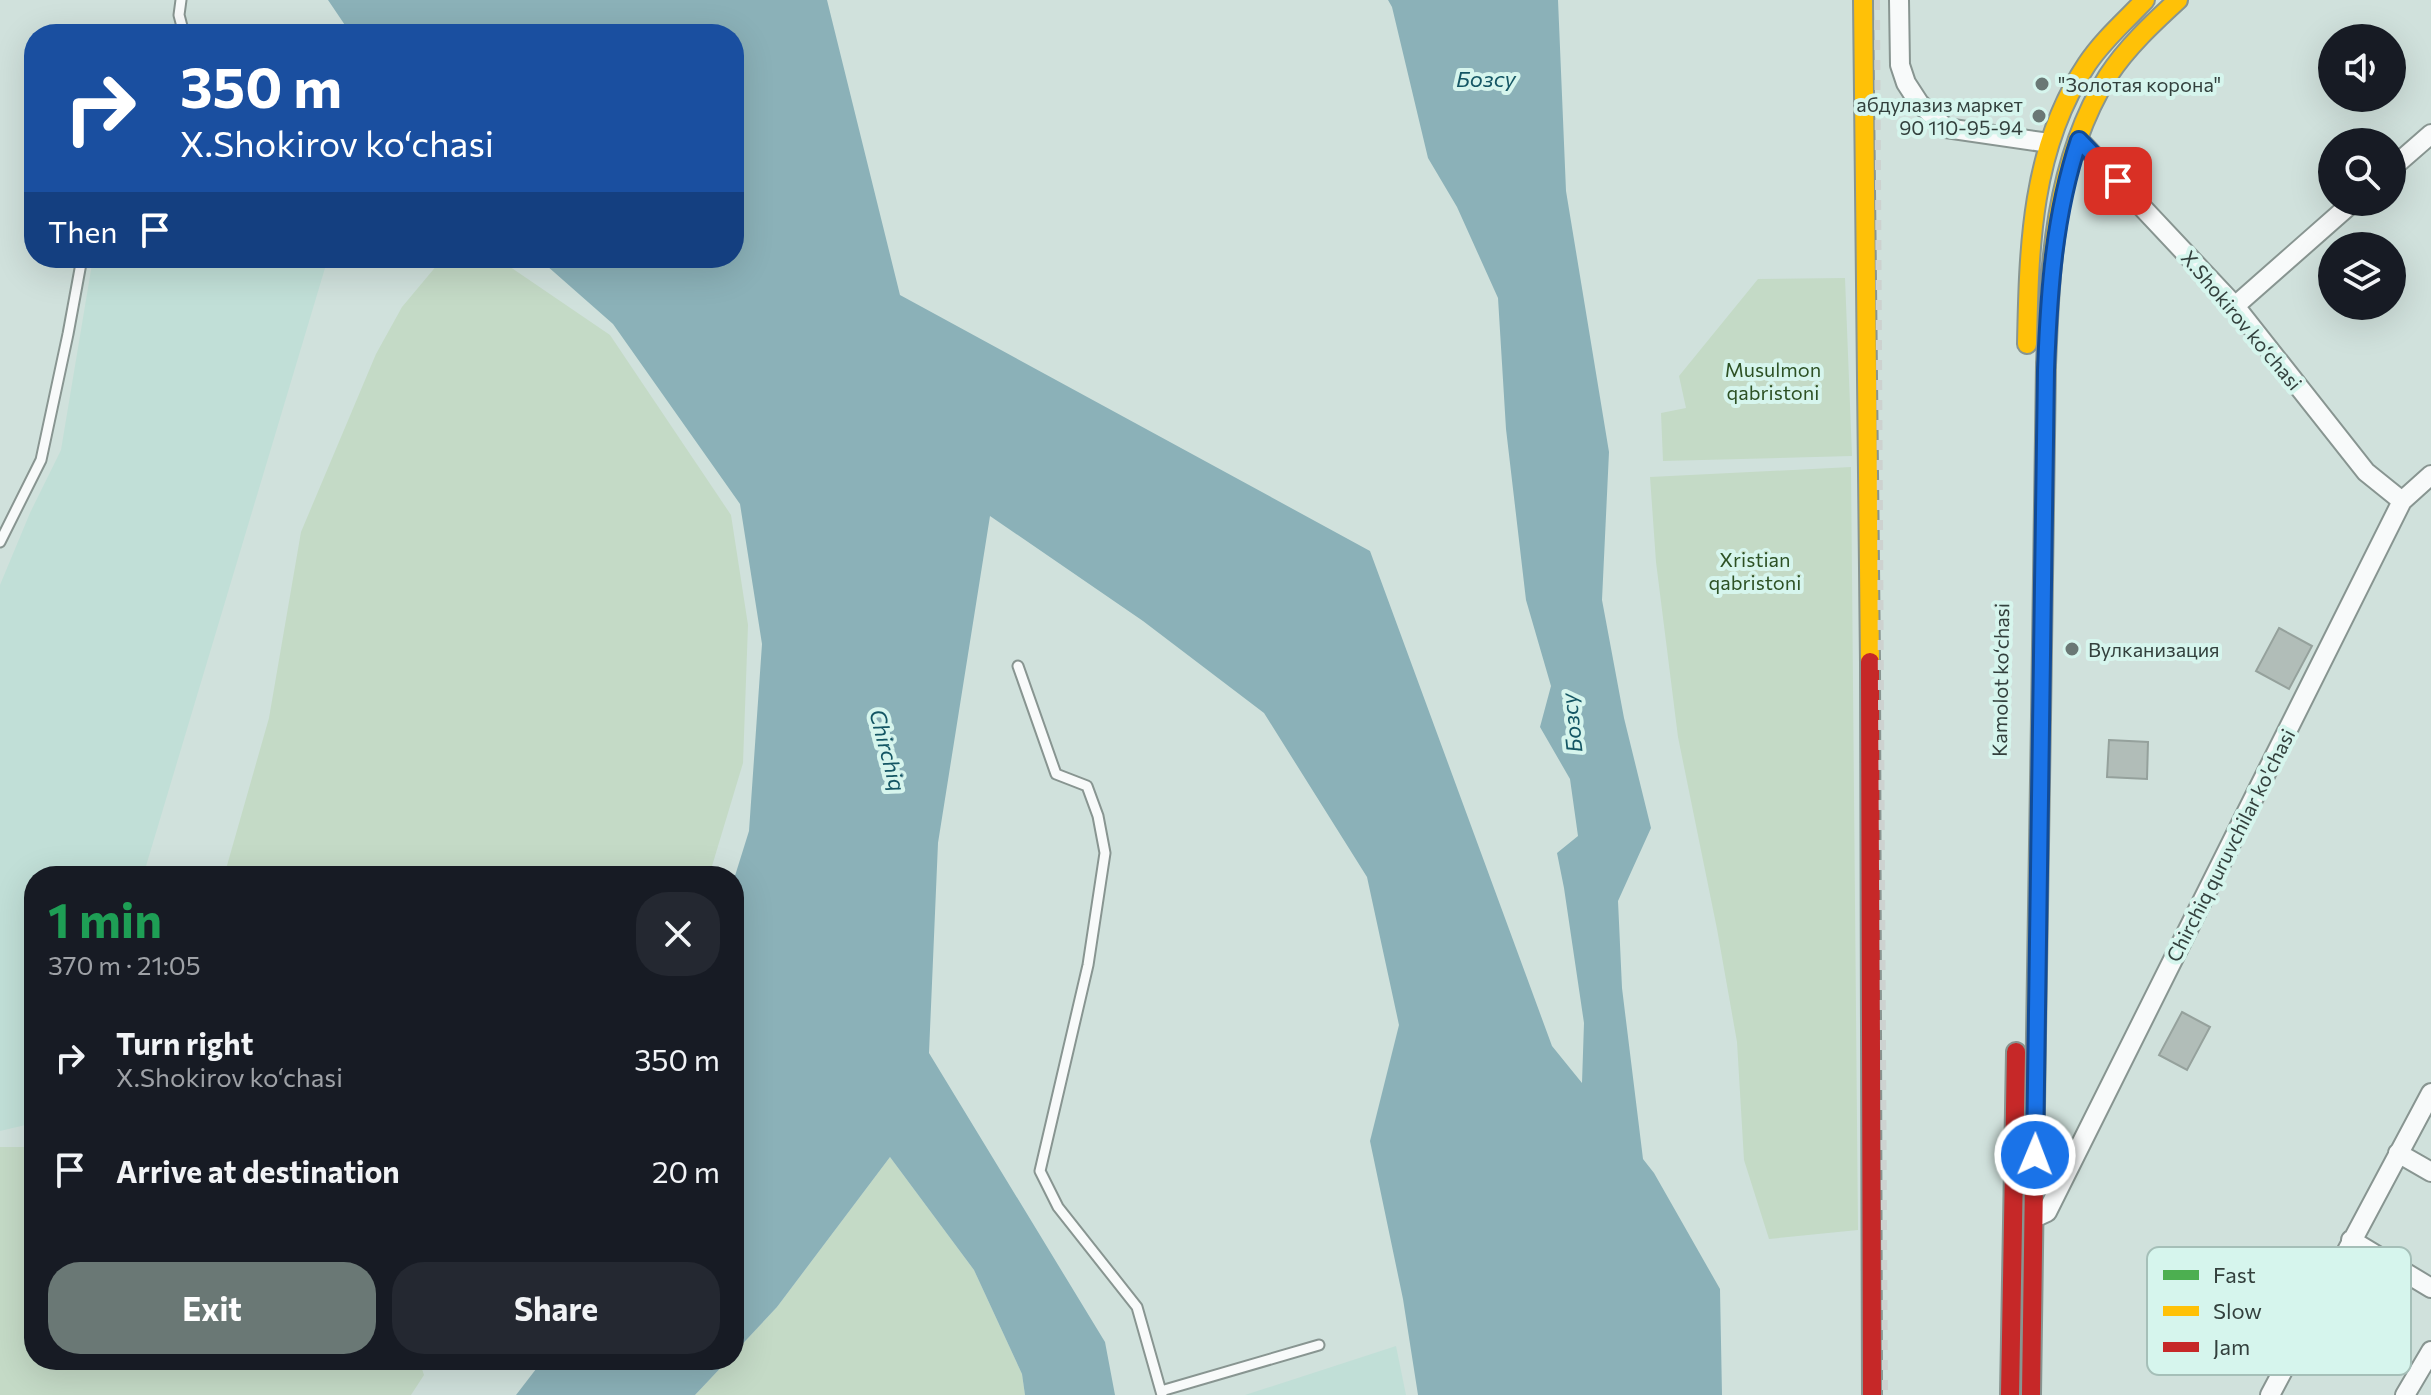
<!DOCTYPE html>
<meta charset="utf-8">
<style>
:root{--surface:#171b24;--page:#242831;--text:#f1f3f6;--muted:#9ea1a6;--accent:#6a7875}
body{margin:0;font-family:Commissioner,sans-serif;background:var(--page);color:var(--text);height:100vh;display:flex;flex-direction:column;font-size:30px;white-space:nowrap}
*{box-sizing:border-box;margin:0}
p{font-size:26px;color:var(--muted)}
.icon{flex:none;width:44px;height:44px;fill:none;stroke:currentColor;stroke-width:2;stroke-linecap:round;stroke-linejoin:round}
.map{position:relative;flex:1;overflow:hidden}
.details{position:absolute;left:24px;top:866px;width:720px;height:504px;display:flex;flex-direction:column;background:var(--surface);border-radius:32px;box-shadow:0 8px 32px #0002}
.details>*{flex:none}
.guide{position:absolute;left:24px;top:24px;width:720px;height:244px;border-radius:32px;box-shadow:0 8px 32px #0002;background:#1a4fa0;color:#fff;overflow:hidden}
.fabs{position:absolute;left:2318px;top:24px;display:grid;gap:16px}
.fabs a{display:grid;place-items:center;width:88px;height:88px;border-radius:50%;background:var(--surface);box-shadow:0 8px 32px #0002;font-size:40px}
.pin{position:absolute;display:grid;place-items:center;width:68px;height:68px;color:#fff;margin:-34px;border-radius:16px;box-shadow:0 4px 12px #0006}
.me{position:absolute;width:88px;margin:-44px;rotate:1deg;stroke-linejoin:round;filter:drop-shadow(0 0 6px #0008)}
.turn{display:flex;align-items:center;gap:28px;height:168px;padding:0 24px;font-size:36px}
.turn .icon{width:104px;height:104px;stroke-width:2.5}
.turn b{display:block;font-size:56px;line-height:68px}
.then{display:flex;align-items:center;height:76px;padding:0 24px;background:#0003;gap:16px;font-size:30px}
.round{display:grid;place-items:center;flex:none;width:84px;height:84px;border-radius:32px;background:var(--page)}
.overview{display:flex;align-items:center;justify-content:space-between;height:136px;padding:0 24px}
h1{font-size:48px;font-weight:700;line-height:60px;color:#1e9e55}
.button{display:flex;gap:16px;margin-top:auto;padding:16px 24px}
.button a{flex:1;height:92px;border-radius:32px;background:var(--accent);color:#fff;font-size:32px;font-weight:700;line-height:92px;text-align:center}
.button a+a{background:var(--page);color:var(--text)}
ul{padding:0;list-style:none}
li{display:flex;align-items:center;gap:24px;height:112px;padding:0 24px}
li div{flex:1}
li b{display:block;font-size:30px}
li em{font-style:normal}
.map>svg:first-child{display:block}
.built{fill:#c1dfd7}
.green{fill:#c4dac6}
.water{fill:#8bb1b8}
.building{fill:#b1bdb8;stroke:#95a19c;stroke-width:2}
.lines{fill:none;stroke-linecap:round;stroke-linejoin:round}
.lane-casing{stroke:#889591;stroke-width:13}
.street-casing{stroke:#889591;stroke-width:22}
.fast-casing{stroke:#889591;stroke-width:22}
.slow-casing{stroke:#889591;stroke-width:22}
.jam-casing{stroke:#889591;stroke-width:22}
.lane{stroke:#f8fafa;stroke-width:9}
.street{stroke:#f8fafa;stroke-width:18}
.fast{stroke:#4caf50;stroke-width:18}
.slow{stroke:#ffc107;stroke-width:18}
.jam{stroke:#c62828;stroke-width:18}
.rail{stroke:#cdd2d0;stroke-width:6;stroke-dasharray:10 10;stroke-linecap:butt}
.route-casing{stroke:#114b97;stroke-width:20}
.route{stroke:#1a73e8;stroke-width:14}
.poi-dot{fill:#6a7875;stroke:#d6f5ed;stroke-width:3}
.labels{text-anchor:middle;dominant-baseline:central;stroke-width:8;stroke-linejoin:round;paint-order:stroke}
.poi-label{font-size:20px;fill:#33403d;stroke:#d6f5ed;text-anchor:start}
.street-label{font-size:20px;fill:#33403d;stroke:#d6f5ed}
.park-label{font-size:20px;fill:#2d5124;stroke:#d6f5ed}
.water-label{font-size:22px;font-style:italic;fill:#145664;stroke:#d6f5ed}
.key{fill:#d6f5ed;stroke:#a5bfb8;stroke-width:2}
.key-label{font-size:22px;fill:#33403d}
</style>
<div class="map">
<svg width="2431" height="1395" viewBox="0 0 2431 1395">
<rect width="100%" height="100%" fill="#d0e1dc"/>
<path class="built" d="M93,258H328L143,876H34V1123L0,1131V585L30,513L61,450Z
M1396,1346L1406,1395H1245Z"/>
<path class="green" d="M443,258H497L610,335L731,515L748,625L743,763L709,876H224L269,718L301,532L376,354L402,307Z
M1845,278L1852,456L1663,461L1661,413L1686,408L1679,376L1758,279Z
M1851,467L1858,1230L1769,1239L1744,1160L1737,1042L1717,929L1678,737L1656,562L1650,477Z
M0,1147H34V1360H419L424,1375L411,1395H0Z
M890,1157L974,1270L1022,1374L1025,1395H695L728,1360H734V1353L777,1307Z"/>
<path class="water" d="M328,0H827L900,295L1370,551L1552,1046L1582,1083L1584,1023L1564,888L1557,853L1578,836L1570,779L1540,727L1551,686L1526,600L1506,429L1498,298L1457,207L1428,158L1392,7L1388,0H1558L1566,191L1609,452L1602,600L1624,718L1651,828L1618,901L1622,988L1643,1159L1654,1173L1720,1289L1722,1395H1418L1403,1299L1370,1141L1399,1025L1367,877L1264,713L1143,621L990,516L938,843L929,1053L1105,1342L1115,1395H1025L1022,1374L974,1270L890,1157L777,1307L734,1353V879L749,831L762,644L740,504L613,324L538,258H734V34H351Z
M543,1360H728L695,1395H516Z"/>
<path class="building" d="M2279,628L2312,646L2289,689L2256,671Z
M2109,740L2148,742L2147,779L2107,777Z
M2182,1012L2210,1027L2187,1070L2159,1055Z"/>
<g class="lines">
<g class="lane-casing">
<path id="lane" d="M181,0L179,15L184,34
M0,542L41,460L68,334L82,258
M1018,666L1056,774L1087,786L1098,816L1105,853L1088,965L1040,1171L1058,1207L1137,1307L1162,1395
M1161,1391L1319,1345"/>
</g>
<g class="street-casing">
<path id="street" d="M1899,0L1900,65L1906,83L1919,103L1946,128L2049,143
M2079,140L2235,306L2366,472L2402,501
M2392,168L2431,134
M2235,306L2353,202
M2398,1153L2431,1172
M2034,1218L2047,1212L2402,501L2431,475
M2351,1240L2431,1288
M2270,1395L2431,1093
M2405,1395L2431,1351"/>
</g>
<g class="fast-casing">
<path id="fast" d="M2041,717L2046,365"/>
</g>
<g class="slow-casing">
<path id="slow" d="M1863,0L1870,662
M2027,344C2029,247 2031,148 2087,64C2103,40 2125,21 2145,0
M2046,365C2050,267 2054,162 2108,76C2127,47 2153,23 2178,0
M2036,1036L2041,717"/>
</g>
<g class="jam-casing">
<path id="jam" d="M1870,662L1872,1395
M2010,1395L2016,1052
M2031,1395L2036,1036"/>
</g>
<use href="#lane" class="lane"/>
<use href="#street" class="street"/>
<use href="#fast" class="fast"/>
<use href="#slow" class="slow"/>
<use href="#jam" class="jam"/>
<path class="rail" d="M1877,0L1885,1395"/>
</g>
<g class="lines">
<g class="route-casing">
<path id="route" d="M2035,1155L2046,370C2049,291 2054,215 2079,140L2118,181"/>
</g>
<use href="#route" class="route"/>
</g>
<g class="poi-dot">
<circle cx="2042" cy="84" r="8"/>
<circle cx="2039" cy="116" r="8"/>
<circle cx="2072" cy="649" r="8"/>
</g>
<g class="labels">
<g class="poi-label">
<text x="2058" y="84">"Золотая корона"</text>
<text x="2023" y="104" text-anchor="end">абдулазиз маркет<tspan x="2023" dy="23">90 110-95-94</tspan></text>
<text x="2088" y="649">Вулканизация</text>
</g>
<g class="street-label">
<text transform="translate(2242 320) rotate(50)">X.Shokirov ko‘chasi</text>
<text transform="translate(2000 680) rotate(-89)">Kamolot ko‘chasi</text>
<text transform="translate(2230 845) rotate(-63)">Chirchiq quruvchilar ko'chasi</text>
</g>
<g class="park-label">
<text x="1773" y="369">Musulmon<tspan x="1773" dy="23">qabristoni</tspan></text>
<text x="1755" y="559">Xristian<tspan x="1755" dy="23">qabristoni</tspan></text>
</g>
<g class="water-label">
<text x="1486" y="78">Бозсу</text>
<text transform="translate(1571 723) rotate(-96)">Бозсу</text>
<text transform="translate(888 750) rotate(75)">Chirchiq</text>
</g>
</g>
<rect x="2147" y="1247" width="264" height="128" rx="12" class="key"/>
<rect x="2163" y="1270" width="36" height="10" fill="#4caf50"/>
<rect x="2163" y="1306" width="36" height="10" fill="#ffc107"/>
<rect x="2163" y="1342" width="36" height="10" fill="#c62828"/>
<g class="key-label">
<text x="2213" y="1283">Fast</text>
<text x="2213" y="1319">Slow</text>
<text x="2213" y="1355">Jam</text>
</g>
</svg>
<div class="fabs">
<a><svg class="icon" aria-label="sound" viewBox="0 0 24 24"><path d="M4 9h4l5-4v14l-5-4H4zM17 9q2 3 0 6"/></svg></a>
<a><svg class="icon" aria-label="search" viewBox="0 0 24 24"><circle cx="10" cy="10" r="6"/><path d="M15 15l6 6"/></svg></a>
<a><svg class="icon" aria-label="layers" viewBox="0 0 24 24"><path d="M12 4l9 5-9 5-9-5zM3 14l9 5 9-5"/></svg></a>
</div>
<div class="pin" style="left:2118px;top:181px;background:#d93025"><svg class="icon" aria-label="arrive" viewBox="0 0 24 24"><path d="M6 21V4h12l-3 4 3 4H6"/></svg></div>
<svg class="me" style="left:2035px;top:1155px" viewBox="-20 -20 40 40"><circle r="17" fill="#1a73e8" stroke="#fff" stroke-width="3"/><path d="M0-11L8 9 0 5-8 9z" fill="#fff"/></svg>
<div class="guide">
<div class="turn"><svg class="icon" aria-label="right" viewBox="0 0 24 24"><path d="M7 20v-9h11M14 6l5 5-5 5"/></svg><div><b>350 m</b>X.Shokirov ko‘chasi</div></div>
<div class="then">Then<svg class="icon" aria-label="arrive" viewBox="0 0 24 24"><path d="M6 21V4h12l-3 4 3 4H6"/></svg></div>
</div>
<section class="details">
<div class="overview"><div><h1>1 min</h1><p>370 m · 21:05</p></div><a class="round"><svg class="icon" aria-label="close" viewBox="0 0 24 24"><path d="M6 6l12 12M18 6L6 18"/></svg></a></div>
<ul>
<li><svg class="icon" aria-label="right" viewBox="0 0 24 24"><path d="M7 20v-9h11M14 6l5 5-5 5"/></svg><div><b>Turn right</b><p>X.Shokirov ko‘chasi</p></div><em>350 m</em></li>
<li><svg class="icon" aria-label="arrive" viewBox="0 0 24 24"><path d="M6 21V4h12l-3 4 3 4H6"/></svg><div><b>Arrive at destination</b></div><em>20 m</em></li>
</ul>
<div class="button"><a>Exit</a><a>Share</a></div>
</section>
</div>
